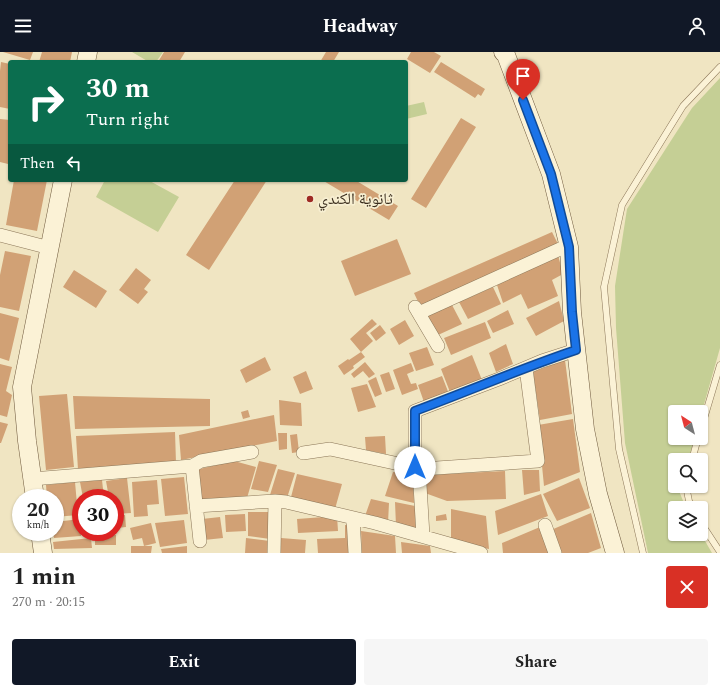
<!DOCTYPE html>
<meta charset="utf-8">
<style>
:root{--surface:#fff;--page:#f6f6f6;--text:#222;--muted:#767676;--accent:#111827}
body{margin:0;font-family:Spectral,"Noto Naskh Arabic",serif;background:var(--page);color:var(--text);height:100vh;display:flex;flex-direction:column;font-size:15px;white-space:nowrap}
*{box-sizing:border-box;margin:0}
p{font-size:13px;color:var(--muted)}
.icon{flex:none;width:22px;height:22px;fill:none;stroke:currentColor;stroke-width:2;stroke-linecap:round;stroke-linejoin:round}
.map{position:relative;height:501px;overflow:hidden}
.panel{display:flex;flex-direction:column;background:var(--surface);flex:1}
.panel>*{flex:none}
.hud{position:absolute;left:8px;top:8px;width:400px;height:122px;border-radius:4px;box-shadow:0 1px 3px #0004;background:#0b6e4f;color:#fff;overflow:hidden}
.needle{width:26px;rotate:324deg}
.controls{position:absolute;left:668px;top:353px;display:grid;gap:8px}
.controls a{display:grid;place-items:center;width:40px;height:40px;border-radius:4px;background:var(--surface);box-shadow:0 1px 3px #0004;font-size:20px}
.speed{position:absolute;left:12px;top:437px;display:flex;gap:8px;font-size:20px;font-weight:700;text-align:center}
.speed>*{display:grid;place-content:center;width:52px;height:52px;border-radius:50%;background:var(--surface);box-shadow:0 1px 3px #0004;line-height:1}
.speed small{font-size:10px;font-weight:400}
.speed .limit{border:6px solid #d22;background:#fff;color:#111}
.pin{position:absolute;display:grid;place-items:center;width:34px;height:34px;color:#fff;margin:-41px -17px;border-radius:50% 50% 50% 0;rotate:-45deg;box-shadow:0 0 4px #0007}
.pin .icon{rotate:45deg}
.me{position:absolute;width:44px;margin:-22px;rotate:0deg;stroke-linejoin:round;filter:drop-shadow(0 0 3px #0008)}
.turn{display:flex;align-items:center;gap:14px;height:84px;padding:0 12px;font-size:18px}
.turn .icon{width:52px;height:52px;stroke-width:2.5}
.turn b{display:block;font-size:28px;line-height:34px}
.then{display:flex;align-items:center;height:38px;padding:0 12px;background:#0003;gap:8px;font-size:15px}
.round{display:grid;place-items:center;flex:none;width:42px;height:42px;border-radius:4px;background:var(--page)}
.headline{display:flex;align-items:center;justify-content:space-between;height:68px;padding:0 12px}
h1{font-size:24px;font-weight:700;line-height:30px}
.cta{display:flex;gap:8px;margin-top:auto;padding:8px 12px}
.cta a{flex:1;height:46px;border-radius:4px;background:var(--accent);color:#fff;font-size:16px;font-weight:700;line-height:46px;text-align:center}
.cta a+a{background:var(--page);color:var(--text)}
header{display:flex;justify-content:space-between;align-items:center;height:52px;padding:0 12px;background:var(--accent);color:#fff;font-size:18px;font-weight:700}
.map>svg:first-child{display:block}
.green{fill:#c5cf95}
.building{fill:#d1a175}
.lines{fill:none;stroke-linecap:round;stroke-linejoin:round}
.service-casing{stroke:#8b7658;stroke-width:7}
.minor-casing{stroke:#8b7658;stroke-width:14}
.secondary-casing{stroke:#6d573b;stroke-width:19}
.service{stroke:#fbf2d6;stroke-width:6}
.minor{stroke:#fbf2d6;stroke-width:13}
.secondary{stroke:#fbf2d6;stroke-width:18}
.route-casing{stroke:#114b97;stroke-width:10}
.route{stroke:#1a73e8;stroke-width:7}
.poi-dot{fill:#9e2a24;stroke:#f7efd2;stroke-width:1.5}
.labels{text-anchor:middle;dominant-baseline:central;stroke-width:3.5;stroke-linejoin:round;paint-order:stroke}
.poi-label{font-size:16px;fill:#3a2d1d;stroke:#f7efd2;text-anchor:start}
</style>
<header><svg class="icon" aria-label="menu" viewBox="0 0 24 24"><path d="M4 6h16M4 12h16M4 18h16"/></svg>Headway<svg class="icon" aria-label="person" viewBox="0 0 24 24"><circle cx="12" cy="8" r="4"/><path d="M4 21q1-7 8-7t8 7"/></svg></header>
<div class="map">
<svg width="720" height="501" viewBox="0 0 720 501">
<rect width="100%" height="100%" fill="#f0e5c2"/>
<path class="green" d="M132,0H163L156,10H149Z
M720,26V296L701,363V360H675V386H695L688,408H675V434H681L679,439L686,456H675V482H701L712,501H648L625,391L616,276L615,234L627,157L692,56Z
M424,50L427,62L406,67V54Z
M105,128H148L179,145L158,180L96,145Z"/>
<path class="building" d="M3,0H33L30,8Z
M42,0H72L70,10H39Z
M164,0H185L179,10H158Z
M326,0H339L333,10H320Z
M411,0H434L441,4L430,21L407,7Z
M1,10L10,12V57L0,55V19Z
M441,10L485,37L481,44L478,42L475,46L434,20Z
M461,66L476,75L426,156L411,147Z
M0,67L10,68V105L8,112L0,110Z
M14,128H47L37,179L6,173Z
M235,128H267L209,218L186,203Z
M322,128H355L398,154L389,168Z
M552,180L559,194L421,256L414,241Z
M397,187L411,222L355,244L341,209Z
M5,199L31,204L19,259L0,255V223Z
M558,203L563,222L552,228L558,244L528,257L521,242L503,251L497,233Z
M136,216L151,228L144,237L148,240L138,252L119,238Z
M74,218L107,239L96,256L63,235Z
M493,235L501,252L468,267L459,250Z
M559,249L564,269L536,284L526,266Z
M452,253L462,272L438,283L428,264Z
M508,258L514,272L493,281L487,269Z
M0,261L19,266L9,309L0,306Z
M372,267L377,272L366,281L373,289L361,300L350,287Z
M405,268L414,284L399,293L390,277Z
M485,270L491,286L451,303L444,286Z
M380,273L386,281L376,289L370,281Z
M506,292L513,312L496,320L489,301Z
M427,295L434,313L416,319L409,301Z
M361,300L365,305L353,314L354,316L344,323L338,314L348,307L349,308Z
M472,303L482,328L450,340L441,317Z
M265,305L271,318L246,331L240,318Z
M565,308L572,362L540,368L533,320Z
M365,310L375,322L369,326L363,319L354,326L351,322Z
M411,311L414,319L407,322L411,332L416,331L418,337L402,343L393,318Z
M0,312L12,315L6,339L12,343L7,365L0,363Z
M306,319L313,337L300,342L293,325Z
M389,320L395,337L386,340L380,323Z
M442,324L449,342L424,350L418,333Z
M376,325L382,342L375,345L368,329Z
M367,332L376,355L358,360L351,336Z
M67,342L74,415L46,418L39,344Z
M73,344L210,347V374L75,377Z
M279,348L301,351L302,374L280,373Z
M248,358L250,365L243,367L241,360Z
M274,363L277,389L181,408L179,383Z
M573,367L580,420L544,434L538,373Z
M0,370L8,372L1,391H0Z
M175,380L176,411L78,418L76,384Z
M278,381H287V397L279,398Z
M297,382L299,400L292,401L290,383Z
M385,384L386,402L366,398L365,385Z
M234,409L256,415L247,446L199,449L195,418Z
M259,409L277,413L268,440L251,437Z
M278,417L295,421L287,446L270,443Z
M522,418H539L540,439L524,443Z
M505,419L506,447L447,449L425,441V423Z
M393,420L413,423L414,451L385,444Z
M297,422L342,432L335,457L291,445Z
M184,425L188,462L165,464L161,427Z
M127,426L131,461L115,462V446H109L106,429Z
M579,426L590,456L557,469L543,442Z
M102,428L104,446H83L80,430Z
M157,428L159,452L147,453L148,464L134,465L132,430Z
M75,430L78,463L55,465V446H47L46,433Z
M541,442L548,464L498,483L495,459Z
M371,447L389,451L388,471L365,464Z
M395,450L415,454L416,478L396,474Z
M451,457L486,464L489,497L451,489Z
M248,460H271L270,487L248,484Z
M591,461L601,496L588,501H560L551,478Z
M245,462L246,479L226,480L225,463Z
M446,462L447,468L436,469V464Z
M125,463L126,475L117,476L116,464Z
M337,464L338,479L298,481L297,467Z
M220,465L223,486L204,488L202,467Z
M80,467L81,484L54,486L53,480H55V470Z
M184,468L187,491L160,495L155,471Z
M151,471L156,491L144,494L142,486L133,488L130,476Z
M345,473L357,474L351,501H318L317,487L345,486Z
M540,475L549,501H503L502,491Z
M361,479L395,484L396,501H362Z
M95,483H116V493H95Z
M91,486L92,496L54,497L53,490Z
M246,486L270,489L269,501H245Z
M281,486L306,488L305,501H279Z
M401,490L430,494L431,501H402Z
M131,494H152L151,501H131Z
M187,494V501H162L161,497Z"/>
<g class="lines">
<g class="service-casing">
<path id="service" d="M701,377L720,313
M692,408L698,386
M686,434L689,449L693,456
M701,471L720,500
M643,501L619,397L604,235L622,153L683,54L720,15"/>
</g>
<g class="minor-casing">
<path id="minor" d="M0,183L50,196
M415,255L438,294
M419,261L569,193
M303,401L330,397L422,417L538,409L526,316
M192,414L200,489
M415,415V359L499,327L542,309L576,298
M419,416L423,484
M32,427L192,414L201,409L252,400
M196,454L275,449L286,450L375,471L481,501
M353,466L355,501
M545,473L555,501
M274,501L275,449"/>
</g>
<g class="secondary-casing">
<path id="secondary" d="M503,0L506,3L551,122L569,195L572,260L585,377L598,442L615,501
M86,10L88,0
M35,446L27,389L22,335L63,128
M40,480L43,501"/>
</g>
<use href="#service" class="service"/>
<use href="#minor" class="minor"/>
<use href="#secondary" class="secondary"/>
</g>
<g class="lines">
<g class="route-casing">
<path id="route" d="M415,415V359C469,339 522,316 576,298L572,260L569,195L551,122L523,48"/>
</g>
<use href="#route" class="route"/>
</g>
<circle class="poi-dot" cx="310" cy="147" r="4"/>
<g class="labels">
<g class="poi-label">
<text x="318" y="147">ثانوية الكندي</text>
</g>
</g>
</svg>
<div class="controls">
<a><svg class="needle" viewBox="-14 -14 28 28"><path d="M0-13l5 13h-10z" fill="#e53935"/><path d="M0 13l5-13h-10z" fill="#767676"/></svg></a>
<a><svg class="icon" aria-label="search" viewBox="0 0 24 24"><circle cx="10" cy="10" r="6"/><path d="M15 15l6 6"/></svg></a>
<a><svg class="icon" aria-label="layers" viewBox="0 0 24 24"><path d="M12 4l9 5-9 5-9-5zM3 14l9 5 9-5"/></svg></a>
</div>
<div class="speed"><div>20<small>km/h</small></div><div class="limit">30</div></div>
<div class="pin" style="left:523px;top:48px;background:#d93025"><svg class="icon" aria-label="arrive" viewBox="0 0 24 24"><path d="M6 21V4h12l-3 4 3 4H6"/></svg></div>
<svg class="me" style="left:415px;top:415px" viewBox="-20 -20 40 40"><circle r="19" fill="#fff"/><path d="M0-13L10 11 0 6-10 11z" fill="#1a73e8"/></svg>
<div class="hud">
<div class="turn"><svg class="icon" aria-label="right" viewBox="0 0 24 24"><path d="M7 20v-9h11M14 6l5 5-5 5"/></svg><div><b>30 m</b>Turn right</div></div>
<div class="then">Then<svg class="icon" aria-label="left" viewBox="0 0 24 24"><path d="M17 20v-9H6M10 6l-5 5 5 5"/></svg></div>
</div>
</div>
<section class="panel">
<div class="headline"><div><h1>1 min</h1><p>270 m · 20:15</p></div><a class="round" style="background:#d93025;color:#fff"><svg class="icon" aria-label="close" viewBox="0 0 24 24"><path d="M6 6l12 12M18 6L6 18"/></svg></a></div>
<div class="cta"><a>Exit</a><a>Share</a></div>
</section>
